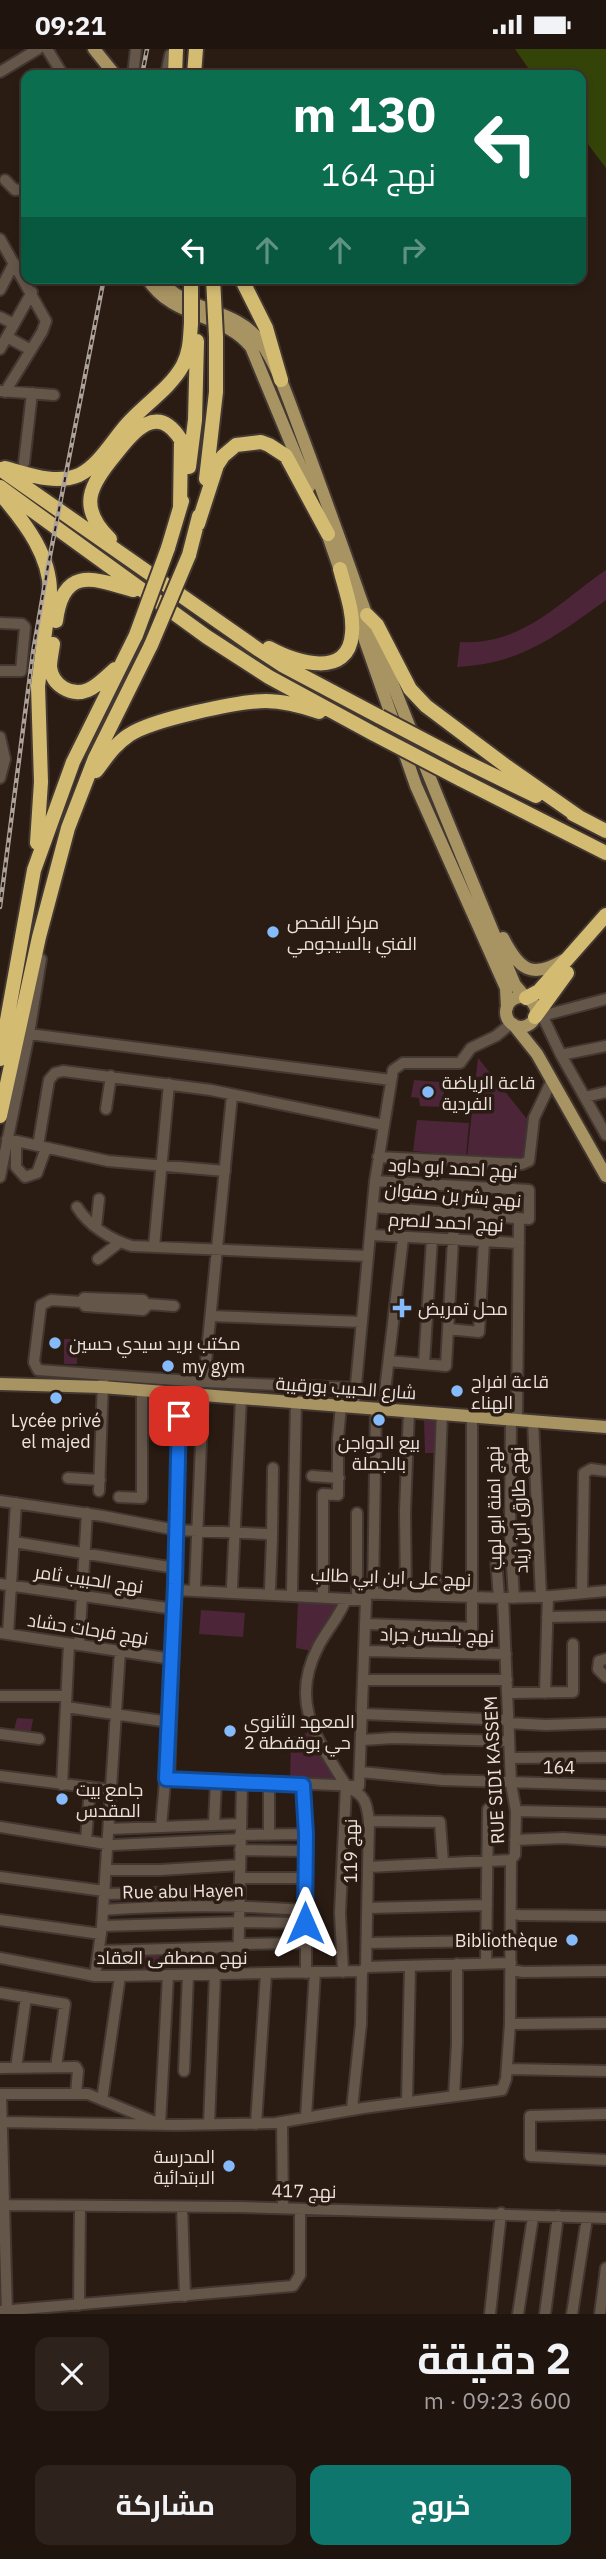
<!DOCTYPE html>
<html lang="ar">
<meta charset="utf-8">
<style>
:root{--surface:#20150e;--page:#2d221c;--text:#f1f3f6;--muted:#a29f9e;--line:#3d342e;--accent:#0f766e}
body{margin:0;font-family:"IBM Plex Sans",Cairo,sans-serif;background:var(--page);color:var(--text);direction:rtl;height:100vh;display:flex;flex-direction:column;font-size:26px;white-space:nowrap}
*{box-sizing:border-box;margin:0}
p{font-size:23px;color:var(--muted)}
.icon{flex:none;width:38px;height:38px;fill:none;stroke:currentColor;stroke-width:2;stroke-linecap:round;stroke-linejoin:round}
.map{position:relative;height:2265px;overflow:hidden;direction:ltr}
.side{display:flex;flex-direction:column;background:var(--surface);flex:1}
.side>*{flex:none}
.banner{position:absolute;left:21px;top:21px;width:565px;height:214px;border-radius:14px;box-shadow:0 4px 10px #0003,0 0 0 2px var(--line);direction:rtl;background:#0b6e4f;color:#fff;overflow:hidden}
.pin{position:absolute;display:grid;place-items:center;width:60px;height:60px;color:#fff;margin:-30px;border-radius:14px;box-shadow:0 4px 10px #0006}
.me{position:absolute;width:77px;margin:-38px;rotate:0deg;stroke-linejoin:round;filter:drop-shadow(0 0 5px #0008)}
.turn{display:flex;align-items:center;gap:24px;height:147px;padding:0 35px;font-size:32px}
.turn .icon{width:91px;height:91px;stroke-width:2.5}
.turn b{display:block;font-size:49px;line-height:60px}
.lanes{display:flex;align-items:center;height:66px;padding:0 35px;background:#0003;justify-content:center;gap:35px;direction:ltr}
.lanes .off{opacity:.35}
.round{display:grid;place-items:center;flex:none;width:74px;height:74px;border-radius:14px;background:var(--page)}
.overview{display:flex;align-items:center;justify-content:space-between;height:119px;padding:0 35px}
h1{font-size:42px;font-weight:700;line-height:52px}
.primary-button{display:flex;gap:14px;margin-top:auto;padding:14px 35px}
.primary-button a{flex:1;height:80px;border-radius:14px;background:var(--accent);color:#fff;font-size:28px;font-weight:700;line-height:80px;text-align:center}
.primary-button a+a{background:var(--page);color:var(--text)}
.status{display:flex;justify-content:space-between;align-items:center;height:49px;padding:0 35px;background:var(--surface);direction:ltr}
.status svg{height:19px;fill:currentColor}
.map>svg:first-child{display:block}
.green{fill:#4c2638}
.water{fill:#344409}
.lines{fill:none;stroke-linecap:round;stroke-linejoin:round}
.minor-casing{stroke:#423731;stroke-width:14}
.major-casing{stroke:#423731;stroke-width:16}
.highway-casing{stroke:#423731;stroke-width:18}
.minor{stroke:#65564a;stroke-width:10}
.major{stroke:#a89362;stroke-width:12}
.highway{stroke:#d4bb72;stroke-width:14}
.rail-casing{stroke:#ada29b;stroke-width:4.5}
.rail{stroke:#2a1c13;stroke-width:2;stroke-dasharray:5;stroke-linecap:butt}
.highway-bridge-casing{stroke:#423731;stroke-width:18;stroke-linecap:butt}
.highway-bridge{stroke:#d4bb72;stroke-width:14}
.route-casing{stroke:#114b97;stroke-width:18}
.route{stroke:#1a73e8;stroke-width:12}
.poi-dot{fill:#85bbfb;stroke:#2a1c13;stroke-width:2.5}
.labels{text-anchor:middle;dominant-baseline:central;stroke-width:7;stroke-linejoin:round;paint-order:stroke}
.poi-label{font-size:18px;fill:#ece3dc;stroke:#2a1c13;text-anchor:start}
.street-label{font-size:18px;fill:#ece3dc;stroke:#2a1c13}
</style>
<div class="status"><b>09:21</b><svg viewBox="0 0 49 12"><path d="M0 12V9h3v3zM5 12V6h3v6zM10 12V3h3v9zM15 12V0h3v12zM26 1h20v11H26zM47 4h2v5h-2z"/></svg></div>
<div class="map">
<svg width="606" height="2265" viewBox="0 0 606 2265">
<rect width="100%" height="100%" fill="#2a1c13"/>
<path class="green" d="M606,521V551C556,587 521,615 457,618L460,593C522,597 559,553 606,521Z
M478,1009L527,1070L523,1109L519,1112L467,1108Z
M414,1031L439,1033L444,1038L443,1058L420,1057L419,1049L411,1048Z
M417,1071L469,1074L466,1107L413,1102Z
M64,1290H78L77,1315H64Z
M424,1371L439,1372L438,1404H425Z
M298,1552L340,1554L312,1602L296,1599Z
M201,1561L245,1564L243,1588L199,1585Z
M17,1669L33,1670L30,1687L13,1685Z
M310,1683L340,1735L290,1734L291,1688Z
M160,1901L158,1925L142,1924L144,1902Z"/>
<path class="water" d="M515,0H606V119L581,86V26H533Z"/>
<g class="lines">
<g class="minor-casing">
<path id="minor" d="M47,0L63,26
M0,23L38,0
M133,26L136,0
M166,26L170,6
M5,131L15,141L26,140
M0,190L46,272L42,283L5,343
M0,241L14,214
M0,268L14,275
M7,288L31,301
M0,300L32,243
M1,342L54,346
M24,414L32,344
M0,574L22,575L25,578L21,622H0
M0,688L5,710L0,729
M538,968L606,950
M543,968L561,1006L606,1086
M29,985L391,1031
M561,1006L606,997
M585,1048L606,1043
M106,1060L111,1027
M7,1090L108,1112L225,1122
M16,1092V1118L25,1128L37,1124L46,1099
M38,1097L49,1031L55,1024L63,1022L211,1041L383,1076
M378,1108L522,1115L529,1112L534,1069L552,1031
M0,1128L29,985L41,910
M77,1158C88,1176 111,1191 132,1197L368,1207
M374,1158L529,1170V1141L375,1132
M96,1178L99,1150
M371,1186L519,1194
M154,1198L169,1035
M98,1210L120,1193
M84,1249L143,1251L147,1257L143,1261L85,1257L82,1253Z
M82,1253L51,1251L41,1256L34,1313L38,1321L204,1333L356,1339
M147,1255L174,1257
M211,1267L362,1273
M448,1280L479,1283L484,1192
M389,1312L446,1317L456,1137
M424,1315L432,1190
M204,1333L232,1046
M354,1357L375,1132L393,1021L403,1014H460L471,999L496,987L512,974
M383,1359L403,1189
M511,1369L510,1483L514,1549
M517,1371L519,1169
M533,1372L541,1548
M312,1427L339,1429
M68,1429L100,1431
M99,1442L103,1332
M119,1448L142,1449V1341
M0,1452L103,1467L176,1481L268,1485L272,1489L270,1540
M272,1487L273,1419
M14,1493L175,1519
M496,1508L499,1549
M0,1535L174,1560
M195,1537L203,1346
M232,1538L241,1349
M176,1541L366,1551L359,1737L169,1729Z
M292,1541L296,1353
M323,1543V1445L338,1446V1389L341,1356
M582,1543L584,1424L591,1420L606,1422
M357,1544L503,1549L541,1548L606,1542
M357,1544V1464
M373,1545L376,1359
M406,1546L405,1462L409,1362
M435,1546L442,1364
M175,1548L179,1344
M346,1550C340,1567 326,1582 318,1598C289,1654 317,1690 347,1738
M547,1568L606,1567
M368,1575L472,1579V1367
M0,1584L172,1610
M8,1585L16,1454
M79,1596L87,1464
M367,1602L506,1605
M606,1610L599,1612L598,1620L606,1628
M366,1631H507
M507,1644L573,1643V1595
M545,1644L548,1547
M0,1647H66
M66,1658L169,1673
M364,1665L508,1671
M508,1674L546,1676L606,1674
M0,1685L39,1690
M363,1691L393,1689L509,1692
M510,1709L606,1708
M361,1723L442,1731L606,1736
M0,1727L112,1741
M62,1736L69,1595
M303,1736L306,1785V1924
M348,1739C365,1745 367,1755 369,1772L366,1918
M516,1762L606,1764
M369,1772L440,1773L443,1814
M214,1775L216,1733
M0,1778L112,1796L241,1790
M161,1778L166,1721
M109,1780L240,1775
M240,1786L306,1785
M269,1786V1735
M86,1791L90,1739
M515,1791L563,1789L606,1792
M240,1801L306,1802
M368,1818L511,1811
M106,1821H160L240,1816
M0,1828L104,1842
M240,1829H305
M104,1845L239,1842
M368,1859L487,1856
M103,1861C170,1856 238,1856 305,1861
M511,1864L519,1866L606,1867
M0,1871L101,1885
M102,1877L240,1873L305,1874
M367,1894L487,1892
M239,1895L306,1894
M99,1902L239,1898
M0,1909L95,1927H120L362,1922L366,1918L511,1914
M486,1914L488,1760
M511,1921L523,1923L606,1922
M343,1923L340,1864L346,1738
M238,1925L242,1733
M95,1927L102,1877L120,1602
M0,1944L65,1955L56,2018
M510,1975L606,1974
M0,2019L76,2018L78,2022L76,2044
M16,2019L26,1948
M507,2020L606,2022
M184,2022L188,1927
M0,2045H88L160,2075L168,1928
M1,2045L7,2265
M454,2047L457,1994V1915
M102,2051L120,1927
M407,2053L410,1918
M352,2060L361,1975L362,1922
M606,2065L530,2067V2107L606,2111
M306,2068L315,1923
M2,2073L176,2076L276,2074L363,2059L502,2041L506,2030L510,1975L511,1811L515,1806L516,1762L511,1735L503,1549
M282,2073L283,2159
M209,2075L215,1926
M256,2075L266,1925
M0,2156L240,2158L606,2169
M182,2158L185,2247
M79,2256L80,2157
M0,2262L293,2237L300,2226V2160
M490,2265L501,2164
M518,2265L533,2168
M545,2265L558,2167
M572,2265L587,2169
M600,2265L606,2219"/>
</g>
<g class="major-casing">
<path id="major" d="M94,0L115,26
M147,229C173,271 223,263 251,298L309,438
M158,229C185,264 235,258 260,292C279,319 289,353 301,384C321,438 341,493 360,548C408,679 462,808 515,936L526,949
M325,478L342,527
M354,560L416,737L506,939L507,959
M503,889C519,920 531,931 564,911
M506 963a15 15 0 1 1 30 0a15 15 0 1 1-30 0Z
M513,975L537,1005L606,1127
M0,1335L102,1338L606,1378"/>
</g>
<g class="highway-casing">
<path id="highway" d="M175,26L176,0
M194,26L196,0
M241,229L266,279L281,331
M189,418L195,371L197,292
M5,419C28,425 55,436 79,426C101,415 114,388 131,371C148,353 171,338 183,316C190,303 190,289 191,274
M0,420L259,601L282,616L380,668
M206,430L216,343V288
M0,438L207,588L269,628L374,685
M3,448C26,475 51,508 50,545L38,637L41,733L37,794
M198,475L217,416L223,407L236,396L261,393L269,396L286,407L328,485
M110,490C77,458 90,436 115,406C134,382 157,353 181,391L180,459
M168,499L182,452
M189,506L199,467
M367,566L377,576L410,640L426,657L506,717L579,768
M56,572C63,517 93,529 133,541
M53,595C52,603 50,611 50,618C52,636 71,648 88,641C98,637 107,627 115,620
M269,599C295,613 349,631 352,584C354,563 345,540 340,520
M464,712L536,747
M96,722C106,709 115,695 129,686C151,671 238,652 266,652C284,652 302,657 319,663
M460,730L606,804
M573,765L606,782
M526,949L539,942L606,866
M535,968L567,924
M0,1010L34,821L73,713L136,586
M0,1067L39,888L68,779L95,709L151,596"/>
</g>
<use href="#minor" class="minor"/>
<use href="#major" class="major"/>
<use href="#highway" class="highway"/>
<g class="rail-casing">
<path id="rail" d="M142,26L147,0
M0,858L33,603L48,517L104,229"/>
</g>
<use href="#rail" class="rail"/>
<g class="highway-bridge-casing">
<path id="highway-bridge" d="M213,229L216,288
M191,274V229
M136,586L168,499
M151,596L189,506
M380,668L464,712
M374,685L460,730"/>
</g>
<use href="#highway-bridge" class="highway-bridge"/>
</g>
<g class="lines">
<g class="route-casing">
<path id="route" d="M179,1367L175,1535L166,1730L303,1736L306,1785L305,1874"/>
</g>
<use href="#route" class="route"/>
</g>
<g class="poi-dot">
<circle cx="273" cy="883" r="7"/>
<circle cx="428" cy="1043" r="7"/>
<path d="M398.5 1248.5h7v7h7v7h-7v7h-7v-7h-7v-7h7z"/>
<circle cx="55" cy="1294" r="7"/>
<circle cx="168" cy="1317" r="7"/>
<circle cx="457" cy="1342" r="7"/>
<circle cx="56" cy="1349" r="7"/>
<circle cx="379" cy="1371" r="7"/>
<circle cx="230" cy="1682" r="7"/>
<circle cx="62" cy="1750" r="7"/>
<circle cx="572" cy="1891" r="7"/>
<circle cx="229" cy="2117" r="7"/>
</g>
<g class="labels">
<g class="poi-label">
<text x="287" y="873">مركز الفحص<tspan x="287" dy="21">الفني بالسيجومي</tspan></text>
<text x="442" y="1033">قاعة الرياضة<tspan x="442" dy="21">الفردية</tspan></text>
<text x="418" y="1259">محل تمريض</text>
<text x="69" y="1294">مكتب بريد سيدي حسين</text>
<text x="182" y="1317">my gym</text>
<text x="471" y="1332">قاعة افراح<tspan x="471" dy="21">الهناء</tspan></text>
<text x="56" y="1371" text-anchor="middle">Lycée privé<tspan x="56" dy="21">el majed</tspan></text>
<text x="379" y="1393" text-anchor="middle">بيع الدواجن<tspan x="379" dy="21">بالجملة</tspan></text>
<text x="244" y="1672">المعهد الثانوي<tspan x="244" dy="21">حي بوقفطة 2</tspan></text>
<text x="76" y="1740">جامع بيت<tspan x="76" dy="21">المقدس</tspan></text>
<text x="558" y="1891" text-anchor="end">Bibliothèque</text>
<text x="215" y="2107" text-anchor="end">المدرسة<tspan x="215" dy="21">الابتدائية</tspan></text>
</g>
<g class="street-label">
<text transform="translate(453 1119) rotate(3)">نهج احمد ابو داود</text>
<text transform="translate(453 1146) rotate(5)">نهج بشر بن صفوان</text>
<text transform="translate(446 1173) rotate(3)">نهج احمد لاصرم</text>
<text transform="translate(346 1339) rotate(4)">شارع الحبيب بورقيبة</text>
<text transform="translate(494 1459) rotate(-91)">نهج امنة ابو لهب</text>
<text transform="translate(519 1461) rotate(-92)">نهج طارق ابن زياد</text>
<text transform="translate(391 1528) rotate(2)">نهج على ابن ابي طالب</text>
<text transform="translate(89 1530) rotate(8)">نهج الحبيب ثامر</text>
<text transform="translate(88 1580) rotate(9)">نهج فرحات حشاد</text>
<text transform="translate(437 1586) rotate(1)">نهج بلحسن جراد</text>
<text transform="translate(559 1718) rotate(1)">164</text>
<text transform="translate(494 1721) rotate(-93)">RUE SIDI KASSEM</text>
<text transform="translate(350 1802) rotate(-90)">نهج 119</text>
<text transform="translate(183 1842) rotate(-1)">Rue abu Hayen</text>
<text x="172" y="1908">نهج مصطفى العقاد</text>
<text transform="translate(304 2142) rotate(1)">نهج 417</text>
</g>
</g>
</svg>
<div class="pin" style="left:179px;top:1367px;background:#d93025"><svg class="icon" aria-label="arrive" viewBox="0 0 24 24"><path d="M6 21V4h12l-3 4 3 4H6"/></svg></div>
<svg class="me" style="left:305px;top:1874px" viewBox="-20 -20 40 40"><path d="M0-17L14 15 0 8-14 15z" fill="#1a73e8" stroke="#fff" stroke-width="4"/></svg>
<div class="banner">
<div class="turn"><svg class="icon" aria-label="left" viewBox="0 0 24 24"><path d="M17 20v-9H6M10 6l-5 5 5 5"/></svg><div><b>130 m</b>نهج 164</div></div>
<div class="lanes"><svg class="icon" aria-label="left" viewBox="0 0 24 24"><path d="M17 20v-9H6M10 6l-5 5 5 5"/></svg><svg class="icon off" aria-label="ahead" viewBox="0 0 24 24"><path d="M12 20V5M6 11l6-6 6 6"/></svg><svg class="icon off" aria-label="ahead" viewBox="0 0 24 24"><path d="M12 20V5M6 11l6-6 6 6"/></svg><svg class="icon off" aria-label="right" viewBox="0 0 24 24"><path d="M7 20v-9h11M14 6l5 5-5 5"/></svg></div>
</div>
</div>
<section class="side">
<div class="overview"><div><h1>2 دقيقة</h1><p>600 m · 09:23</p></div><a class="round"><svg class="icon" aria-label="close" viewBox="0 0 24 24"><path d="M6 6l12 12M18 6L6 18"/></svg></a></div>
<div class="primary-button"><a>خروج</a><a>مشاركة</a></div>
</section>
